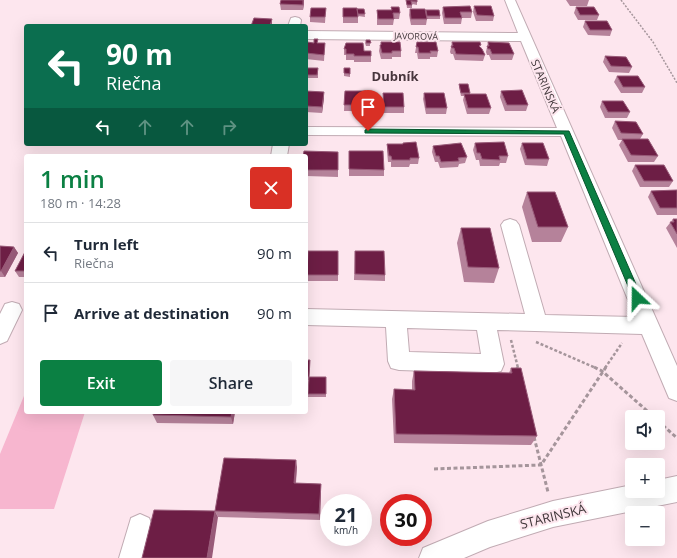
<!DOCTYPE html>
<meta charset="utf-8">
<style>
:root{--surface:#fff;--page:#f6f6f7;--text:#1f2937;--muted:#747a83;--line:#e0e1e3;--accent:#0b8043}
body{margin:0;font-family:"Open Sans",sans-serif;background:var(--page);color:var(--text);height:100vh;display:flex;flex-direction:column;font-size:15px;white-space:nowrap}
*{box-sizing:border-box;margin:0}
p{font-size:13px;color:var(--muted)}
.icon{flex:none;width:22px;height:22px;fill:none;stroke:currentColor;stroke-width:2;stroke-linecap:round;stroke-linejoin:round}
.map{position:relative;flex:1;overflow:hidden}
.side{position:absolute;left:24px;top:154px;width:284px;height:260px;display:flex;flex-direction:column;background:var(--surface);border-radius:4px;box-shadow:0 4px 16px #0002}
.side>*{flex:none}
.hud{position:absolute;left:24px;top:24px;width:284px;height:122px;border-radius:4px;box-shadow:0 4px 16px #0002;background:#0b6e4f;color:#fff;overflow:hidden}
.buttons{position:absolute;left:625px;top:410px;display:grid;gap:8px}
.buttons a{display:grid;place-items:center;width:40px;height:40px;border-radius:4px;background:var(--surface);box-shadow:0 4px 16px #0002;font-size:20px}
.speed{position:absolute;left:320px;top:494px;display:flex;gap:8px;font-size:20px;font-weight:700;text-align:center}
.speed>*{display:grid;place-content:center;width:52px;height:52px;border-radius:50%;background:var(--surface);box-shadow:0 4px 16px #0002;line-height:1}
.speed small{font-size:10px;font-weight:400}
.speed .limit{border:6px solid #d22;background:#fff;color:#111}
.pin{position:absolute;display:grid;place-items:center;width:34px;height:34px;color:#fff;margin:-41px -17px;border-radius:50% 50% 50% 0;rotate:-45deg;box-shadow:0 0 4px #0007}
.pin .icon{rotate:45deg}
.me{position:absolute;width:44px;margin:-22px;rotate:337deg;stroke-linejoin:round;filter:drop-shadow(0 0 3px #0008)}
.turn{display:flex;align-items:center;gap:14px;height:84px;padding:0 16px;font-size:18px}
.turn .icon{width:52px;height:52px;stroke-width:2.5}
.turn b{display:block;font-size:28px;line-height:34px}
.lanes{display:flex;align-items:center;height:38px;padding:0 16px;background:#0003;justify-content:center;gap:20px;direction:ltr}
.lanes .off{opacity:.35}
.round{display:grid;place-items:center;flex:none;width:42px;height:42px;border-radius:4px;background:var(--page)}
.headline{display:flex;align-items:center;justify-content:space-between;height:68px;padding:0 16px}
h1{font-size:24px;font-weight:600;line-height:30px;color:var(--accent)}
.cta{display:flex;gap:8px;margin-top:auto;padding:8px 16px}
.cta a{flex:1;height:46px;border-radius:4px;background:var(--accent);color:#fff;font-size:16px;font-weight:600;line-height:46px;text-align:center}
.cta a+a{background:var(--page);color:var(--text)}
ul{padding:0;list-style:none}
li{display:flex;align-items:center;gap:12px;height:60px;padding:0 16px;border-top:1px solid var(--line)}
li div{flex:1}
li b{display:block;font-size:15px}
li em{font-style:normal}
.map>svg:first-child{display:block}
.green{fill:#f7b6cf}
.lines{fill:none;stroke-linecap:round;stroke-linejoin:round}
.minor-casing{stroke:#c1abb3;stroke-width:2}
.path-far2{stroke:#a5959b;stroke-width:1.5;stroke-dasharray:2 1.5;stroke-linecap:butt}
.path-far1{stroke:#a5959b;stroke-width:2.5;stroke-dasharray:3 2;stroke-linecap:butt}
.path{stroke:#a5959b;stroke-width:3;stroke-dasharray:4 2.5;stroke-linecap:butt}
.minor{fill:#fff;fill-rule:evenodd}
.wall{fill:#b5829a}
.shaded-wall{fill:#985a78}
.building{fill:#6d1e45;stroke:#985a78}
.route{fill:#0b8043;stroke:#07532c}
.labels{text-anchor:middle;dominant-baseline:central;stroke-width:4;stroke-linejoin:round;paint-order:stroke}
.far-street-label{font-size:9px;fill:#40373a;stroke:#fde6ee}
.street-label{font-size:11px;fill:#40373a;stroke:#fde6ee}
.far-district-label{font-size:13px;font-weight:bold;fill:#48363d;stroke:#fde6ee}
.near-street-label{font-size:13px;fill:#40373a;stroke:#fde6ee}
</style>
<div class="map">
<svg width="677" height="558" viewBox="0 0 677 558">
<rect width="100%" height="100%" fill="#fde6ee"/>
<path class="green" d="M26,391V412H85L54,509H0V454Z"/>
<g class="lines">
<g class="minor-casing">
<path id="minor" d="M505,0H515L677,366V401L669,398L642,334L497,330L504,364L501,371L493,373L399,370L391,368L388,361L386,327L306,325V309L525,314L501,225L504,221L510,219L516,221L519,225L545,315L635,317L561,136L306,135V127L557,128L521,41L306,39V31L518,33ZM407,328L477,330L481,354L409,352Z
M295,17L299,18L301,20L300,26H288L291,18Z
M273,144H289L287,156H271Z
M12,302L19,304L22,310L7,341L0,344V314L5,304Z
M677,476V502L553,527L490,547L464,558H419L423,548L488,521L553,501L632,485V491H658V480Z
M140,514L149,518L153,527L147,558H119L131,518Z"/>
</g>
<path class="path-far2" d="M621,0L653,42L677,83"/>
<path class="path-far1" d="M511,340L518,368
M536,342L596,368
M605,368L622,343"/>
<path class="path" d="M517,367L518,370
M594,367L602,371L654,417
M658,421L677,438
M534,437L548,492
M434,469L541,465L606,367"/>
<use href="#minor" class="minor"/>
</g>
<path class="wall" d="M406,0H417V5L412,4V8H407Z
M566,0H589L587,6H570Z
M304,3L303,10H281L280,4Z
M474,6L494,16L493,21H476L473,12Z
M391,7L400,13L399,19H394L393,25H377V10H391Z
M443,7L472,12L471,18H462L461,24H444L442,13Z
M576,7L599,15L597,20H578L574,13Z
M326,8L325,23L310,22V17Z
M343,8L364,9L365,17L358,16V23H343Z
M410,9L426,10L440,16V19H427L426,25H411L409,15Z
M585,21L612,30L610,36L588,35L583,27Z
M370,40V46H366L365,43Z
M381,42L401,51V57H392V59H381L379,51L380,45H381Z
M417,42L438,51L437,57H430V59H418L417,53H415Z
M452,42L481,47L485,55L483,61L455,60L453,54H451L450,52Z
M488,42L514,54L512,60H491L489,55H487L486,52Z
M318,43H325L324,61L306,59V53Z
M344,49L364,51H371V62H354V60H346V55H344Z
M605,56L632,67L629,73L609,72L603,62Z
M306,68H318V78H306Z
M344,68H350V77L344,76Z
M617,76L645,87L642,93H621L614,82Z
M459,84L470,93V94L491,108L489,114H467L463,100L464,96H461L459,87Z
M306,91L324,98L322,113L306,112Z
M345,91L366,105V111H344Z
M501,91L528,105L526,111H505L500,97Z
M383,93L404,107V113H383Z
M424,93L447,108L446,114H426L423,99Z
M602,101L630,112L627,118H605L600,107Z
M615,121L643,134L640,139L658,156L654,162H628L619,145L622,140H618L612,128Z
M475,143L508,156L506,163H500L499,166H480L479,160H476L473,150Z
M522,143L549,159L547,166L525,165L520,149Z
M387,144L419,158L418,164H410L409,167H391V162H388L387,151Z
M433,146L467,157L465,163L459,164L458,167L440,168L438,162H435L432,152Z
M349,151L384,170V176H349Z
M338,152V177L306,176V156Z
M635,165L673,181L669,187H640L632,171Z
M677,190V215H657L648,197L651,191Z
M527,192L568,227L561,242H532L522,207Z
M673,219H677V248L666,228Z
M461,228L499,268L494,283L464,282L457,243Z
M0,246L14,247L18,253L5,277H0Z
M26,250V277H19L15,271Z
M338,251V281H307V275Z
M355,251L385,275V281L354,280Z
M306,360L310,363L309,377H326V397H308L309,380H306Z
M511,368L537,436L531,445L394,443L392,399L394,389L412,390V381L414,371L509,373Z
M154,412H235L233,424L157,423L153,415Z
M297,467L296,483L321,484V490L320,520L218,517L215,511Z"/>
<path class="shaded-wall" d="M303,0H304V3L303,10Z
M272,19V26H270Z
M324,92V98L322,113V107Z
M14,247L18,253L5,277L1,271Z
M232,412H235L233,424L231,417Z
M296,460L297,467L295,489L294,483Z
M321,484V490L320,520L319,514Z
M215,511L218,517L212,558H207Z"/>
<path class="building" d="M281,0H303V5L280,4Z
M406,0H417V2L411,1L412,5H407Z
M470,6L472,12H460L462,18H445L443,7Z
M474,6H491L494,16L477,15Z
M391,7H399L400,13H393L394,19H378L377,10H392Z
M576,7H594L599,15H580Z
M311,8H326L325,17H310Z
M343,8H357L358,17H343Z
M357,9H364L365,14H358Z
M410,9H425L427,19H411Z
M426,10H439L440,16H427Z
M254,18L272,19L270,26H251Z
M585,21H607L612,30H590Z
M314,39H318L317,43H325L324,55L306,53L307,42L314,43Z
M366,40H370L371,43H366Z
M381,42H400L401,51H392V53H382L380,45H381Z
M417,42H436L438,51H430L431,53H419L418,47H416Z
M452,42H480L481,45L479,46L482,49L485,55L456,54L454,48H452L451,46H453Z
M488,42L509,43L514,54H492L490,49H488L487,46H489Z
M346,43H363L364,51H371V56H354V54H346V49H344Z
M605,56L626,57L632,67L611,66Z
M306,68H318L317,75H306Z
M344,68H350V74L344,73Z
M617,76H638L645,87H623Z
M459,84H468L470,93H461Z
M522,90L528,105H507L501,91Z
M306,91L324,92L322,107L306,106Z
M345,91H366V105H344Z
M383,93H403L404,107H384Z
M424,93H444L447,108H426Z
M464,94H486L491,108H468Z
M602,101H623L630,112H608Z
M615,121L636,122L643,134L621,133Z
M622,139H648L658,156L631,155Z
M416,142L419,158H410V160H392L391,156H389L387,144H403V143Z
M504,142L508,156H499L500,160L482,159L480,153H477L475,143Z
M461,143L467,157L458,158L459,161L441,162L439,156H436L433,146Z
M522,143H543L549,159H527Z
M304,151L338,152V170H306V156H303Z
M349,151H383L384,170L349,169Z
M635,165H664L673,181H644Z
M677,190V208H660L651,191Z
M527,192H555L568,227H538Z
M673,219H677V234L670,222H674Z
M461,228H490L499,268L468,267Z
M0,246L14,247L1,271H0Z
M26,250V271H15Z
M308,251H338V275H307Z
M355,251H384L385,275L355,274Z
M306,360H310L309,377H306Z
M511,368H521L537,436L396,434L394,389L415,390L414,371L512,373Z
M309,377H326V394H308Z
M154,412H232L231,417L153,415Z
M224,458L296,460L294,483L321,484L319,514L215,511Z
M154,510L215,511L207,558H142Z"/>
<path class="route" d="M368,129L569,131L642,298L641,301H634L633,298L564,134L365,133V130Z"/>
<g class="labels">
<g class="far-street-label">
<text transform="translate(416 36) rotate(1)">JAVOROVÁ</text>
</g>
<g class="street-label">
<text transform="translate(546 86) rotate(67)">STARINSKÁ</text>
</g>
<g class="far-district-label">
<text x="395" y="76">Dubník</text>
</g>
<g class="near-street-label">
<text transform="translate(553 516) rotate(-14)">STARINSKÁ</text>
</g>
</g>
</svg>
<div class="buttons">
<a><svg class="icon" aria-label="sound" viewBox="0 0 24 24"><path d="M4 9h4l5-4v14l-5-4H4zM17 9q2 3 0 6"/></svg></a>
<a>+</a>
<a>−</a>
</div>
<div class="speed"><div>21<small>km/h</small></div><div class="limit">30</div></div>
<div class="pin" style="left:368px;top:131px;background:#d93025"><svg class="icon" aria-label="arrive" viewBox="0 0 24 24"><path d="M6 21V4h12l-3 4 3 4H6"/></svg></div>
<svg class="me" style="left:637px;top:298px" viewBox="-20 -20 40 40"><path d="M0-17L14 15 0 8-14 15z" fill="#0b8043" stroke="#fff" stroke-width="4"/></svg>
<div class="hud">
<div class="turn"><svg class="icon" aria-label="left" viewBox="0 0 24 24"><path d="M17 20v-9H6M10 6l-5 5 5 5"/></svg><div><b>90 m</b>Riečna</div></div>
<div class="lanes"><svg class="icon" aria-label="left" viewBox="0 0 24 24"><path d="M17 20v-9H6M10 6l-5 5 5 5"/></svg><svg class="icon off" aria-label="ahead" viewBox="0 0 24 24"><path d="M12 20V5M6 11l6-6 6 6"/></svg><svg class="icon off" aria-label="ahead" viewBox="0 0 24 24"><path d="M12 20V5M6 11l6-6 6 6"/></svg><svg class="icon off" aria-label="right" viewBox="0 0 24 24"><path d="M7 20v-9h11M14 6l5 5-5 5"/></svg></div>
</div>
<section class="side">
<div class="headline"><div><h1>1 min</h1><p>180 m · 14:28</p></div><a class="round" style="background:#d93025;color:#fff"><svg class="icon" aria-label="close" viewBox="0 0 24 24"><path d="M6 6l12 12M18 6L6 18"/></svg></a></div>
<ul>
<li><svg class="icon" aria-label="left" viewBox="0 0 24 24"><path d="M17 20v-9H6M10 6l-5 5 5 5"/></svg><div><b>Turn left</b><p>Riečna</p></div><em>90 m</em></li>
<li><svg class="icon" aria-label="arrive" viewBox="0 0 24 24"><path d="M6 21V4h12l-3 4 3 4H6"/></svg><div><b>Arrive at destination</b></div><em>90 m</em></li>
</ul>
<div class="cta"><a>Exit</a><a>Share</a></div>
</section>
</div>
